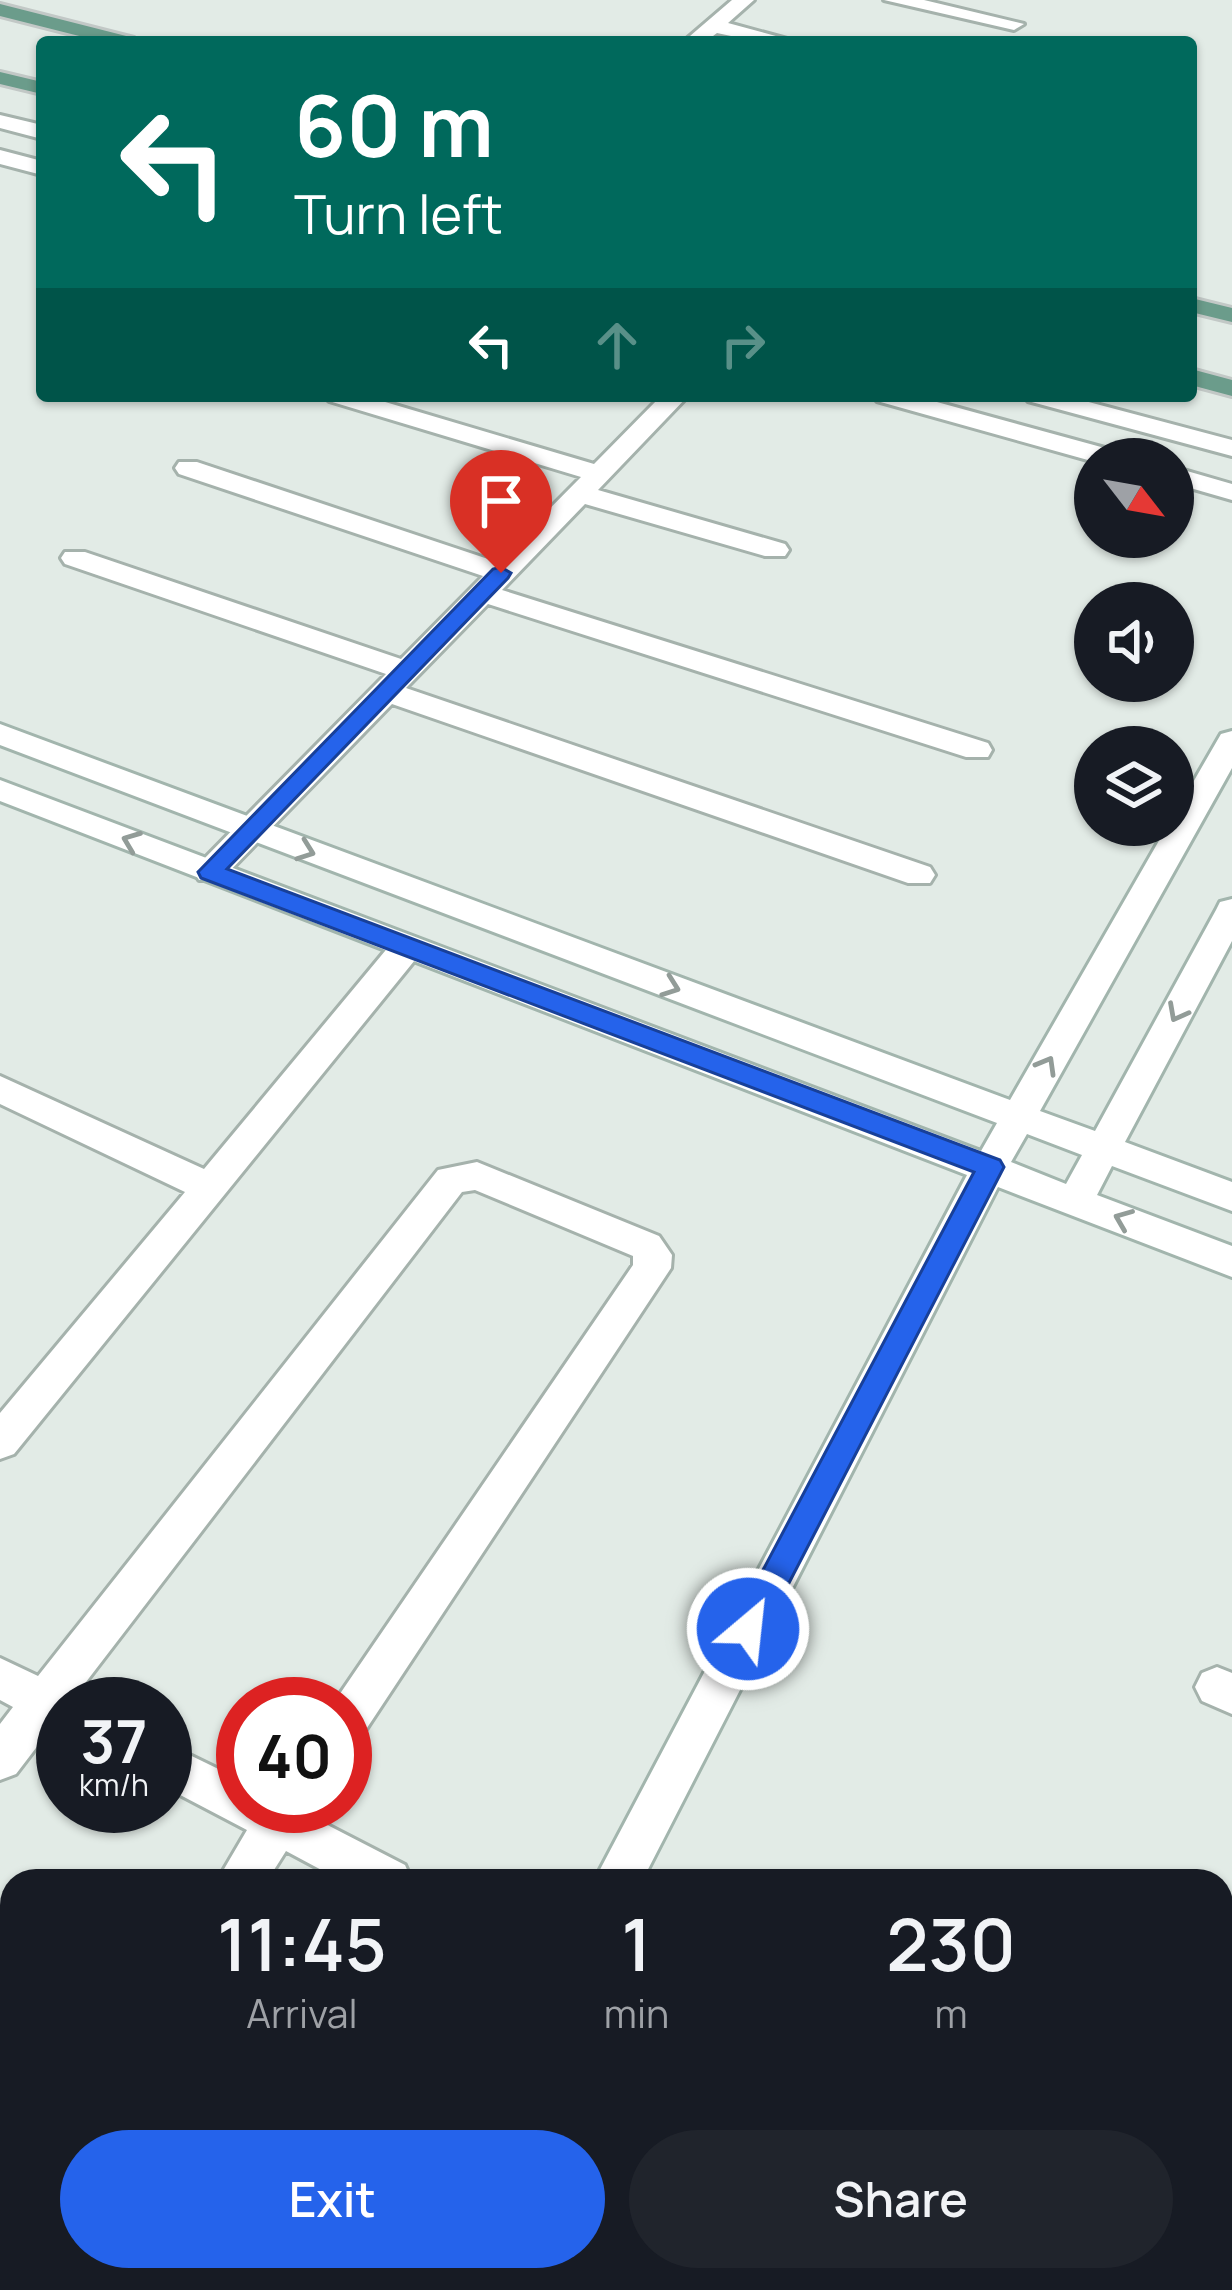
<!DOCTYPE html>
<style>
:root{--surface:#171b24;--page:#20242c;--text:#f1f3f6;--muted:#9ea1a6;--accent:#2563eb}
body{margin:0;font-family:Manrope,sans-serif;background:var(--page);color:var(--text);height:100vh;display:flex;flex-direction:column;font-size:45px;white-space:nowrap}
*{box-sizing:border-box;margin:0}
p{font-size:39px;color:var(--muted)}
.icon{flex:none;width:66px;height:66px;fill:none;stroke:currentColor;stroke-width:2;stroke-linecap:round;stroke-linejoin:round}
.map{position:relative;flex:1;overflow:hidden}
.side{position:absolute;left:0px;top:1869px;width:1233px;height:423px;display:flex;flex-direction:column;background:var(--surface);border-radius:36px 36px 0 0;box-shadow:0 3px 9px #0004}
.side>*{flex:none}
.guide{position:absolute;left:36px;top:36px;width:1161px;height:366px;border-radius:12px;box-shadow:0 3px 9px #0004;background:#00695c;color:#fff;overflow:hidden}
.needle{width:78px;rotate:121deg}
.tools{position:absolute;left:1074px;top:438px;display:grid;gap:24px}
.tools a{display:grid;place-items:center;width:120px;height:120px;border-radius:50%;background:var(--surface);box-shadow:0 3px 9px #0004;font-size:60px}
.speed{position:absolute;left:36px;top:1677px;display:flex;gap:24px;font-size:60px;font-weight:700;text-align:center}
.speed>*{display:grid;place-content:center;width:156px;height:156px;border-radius:50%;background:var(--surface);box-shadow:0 3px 9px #0004;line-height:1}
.speed small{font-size:30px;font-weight:400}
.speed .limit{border:18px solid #d22;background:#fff;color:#111}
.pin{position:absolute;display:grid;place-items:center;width:102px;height:102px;color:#fff;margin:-123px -51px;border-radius:50% 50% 50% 0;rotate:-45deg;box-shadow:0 0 12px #0007}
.pin .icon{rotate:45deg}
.me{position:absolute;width:132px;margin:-66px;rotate:28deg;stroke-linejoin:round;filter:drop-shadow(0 0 9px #0008)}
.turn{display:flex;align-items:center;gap:42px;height:252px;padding:0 60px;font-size:54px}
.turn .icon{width:156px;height:156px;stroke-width:2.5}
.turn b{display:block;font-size:84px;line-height:102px}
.lanes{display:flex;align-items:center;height:114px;padding:0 60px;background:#0003;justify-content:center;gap:60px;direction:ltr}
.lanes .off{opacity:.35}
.eta{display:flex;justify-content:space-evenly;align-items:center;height:204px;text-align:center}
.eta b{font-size:72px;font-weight:600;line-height:84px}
.button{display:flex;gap:24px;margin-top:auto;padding:24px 60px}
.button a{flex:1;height:138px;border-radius:72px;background:var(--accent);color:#fff;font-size:48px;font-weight:600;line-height:138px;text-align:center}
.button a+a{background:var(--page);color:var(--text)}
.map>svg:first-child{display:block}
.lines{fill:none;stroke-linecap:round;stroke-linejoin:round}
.lane-casing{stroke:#a5b2ac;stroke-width:6}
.street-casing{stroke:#a5b2ac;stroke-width:6}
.secondary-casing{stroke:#a2b5ad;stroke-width:6}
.primary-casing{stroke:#c2c8c6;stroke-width:6}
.lane{fill:#fff;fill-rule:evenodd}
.street{fill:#fff;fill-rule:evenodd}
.secondary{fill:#fff;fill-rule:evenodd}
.primary{fill:#6b9c8b;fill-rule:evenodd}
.oneway{stroke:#929c98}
.route{fill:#2563eb;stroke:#184099;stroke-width:3}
</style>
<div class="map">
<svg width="1232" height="2290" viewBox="0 0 1232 2290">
<rect width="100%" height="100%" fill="#e2ebe6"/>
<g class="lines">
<g class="lane-casing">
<path id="lane" d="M0,115L42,125V139L0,128Z
M1024,396H1066L1232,440V456L1028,401Z"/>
</g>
<g class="street-casing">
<path id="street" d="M732,0H754L728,23L798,42H759L717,33L705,42H683Z
M884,0H924L1024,24L1014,30Z
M0,150L42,161V175L0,164Z
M325,396H365L594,464L661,396H688L598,490L785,544L789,550L785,556H765L585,504L502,590L988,743L992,750L988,757H966L488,604L406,688L930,867L935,875L930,883H908L392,704L221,880H199L194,872L199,864L386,674L65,564L61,558L65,552H85L401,659L483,576L179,474L175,468L179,462H197L497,562L581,477L329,401Z
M873,396H915L1123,453L1127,459L1095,462L877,401Z
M1173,467L1232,484V500L1173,483Z
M407,935L419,939L424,947L419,955L14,1454L0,1459V1413L185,1192L0,1104V1076L204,1169L395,939Z
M477,1162L659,1236L672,1255L671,1268L361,1737L345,1743V1704H333L633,1265V1256L475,1190L462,1192L76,1695L82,1704H63V1731L52,1727L16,1774L0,1780V1724L13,1707L0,1700V1658L38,1676L438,1170Z
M1217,1667L1232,1673V1714L1202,1701L1195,1687L1202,1673Z
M165,1743L243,1781V1806H312L308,1815L405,1865L412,1881H342L286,1851L267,1881H217L247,1830L165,1787Z
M1232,2001V2077L1221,2081V2005Z
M12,2207V2272L0,2277V2212Z
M1117,2280H1169L1166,2290H1114Z"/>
</g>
<g class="secondary-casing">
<path id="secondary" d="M0,724L1010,1100L1168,825H1173V817L1221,734L1232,731V768L1040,1111L1095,1131L1216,910L1220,902L1232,899V941L1125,1142L1232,1182V1211L1112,1166L1097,1195L1232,1246V1277L998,1187L642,1881H594L967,1175L0,801V780L981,1151L997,1123L0,745ZM1027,1134L1082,1155L1066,1184L1011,1162Z
M371,2280H424L420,2290H367Z"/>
</g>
<g class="primary-casing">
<path id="primary" d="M0,4L134,38L137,42H103L0,16Z
M0,72L42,82V94L0,84Z
M1191,298L1232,308V322L1191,312Z
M1191,369L1232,380V396L1191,385Z"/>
</g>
<use href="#lane" class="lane"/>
<use href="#street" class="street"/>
<use href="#secondary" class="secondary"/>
<use href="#primary" class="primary"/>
</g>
<defs><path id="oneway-chevron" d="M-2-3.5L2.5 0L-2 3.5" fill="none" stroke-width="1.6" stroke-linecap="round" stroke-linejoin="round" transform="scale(3)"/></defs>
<g class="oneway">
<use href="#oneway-chevron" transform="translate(131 841) rotate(-159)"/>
<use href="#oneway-chevron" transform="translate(306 851) rotate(20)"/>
<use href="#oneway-chevron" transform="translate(671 987) rotate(20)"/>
<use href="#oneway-chevron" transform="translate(1177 1013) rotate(118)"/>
<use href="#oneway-chevron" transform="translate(1047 1065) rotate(-60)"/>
<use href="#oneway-chevron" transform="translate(1123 1219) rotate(-158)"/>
</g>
<path class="route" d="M501,567L511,573L508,578L227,869L1000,1160L1004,1167L760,1639L748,1644L737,1639L732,1629L737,1619L974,1172L201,878L198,872L493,569Z"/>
</svg>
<div class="tools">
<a><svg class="needle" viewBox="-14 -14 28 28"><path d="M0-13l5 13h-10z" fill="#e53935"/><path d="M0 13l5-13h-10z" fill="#9ea1a6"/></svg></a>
<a><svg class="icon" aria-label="sound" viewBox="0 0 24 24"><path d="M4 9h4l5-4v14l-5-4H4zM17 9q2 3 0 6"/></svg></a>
<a><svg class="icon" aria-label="layers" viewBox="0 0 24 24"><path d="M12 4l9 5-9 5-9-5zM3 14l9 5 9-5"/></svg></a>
</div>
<div class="speed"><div>37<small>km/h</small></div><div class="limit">40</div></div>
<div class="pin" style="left:501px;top:573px;background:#d93025"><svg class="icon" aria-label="arrive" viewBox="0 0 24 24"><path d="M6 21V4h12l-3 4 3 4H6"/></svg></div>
<svg class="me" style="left:748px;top:1629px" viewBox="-20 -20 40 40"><circle r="17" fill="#2563eb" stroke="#fff" stroke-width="3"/><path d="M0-11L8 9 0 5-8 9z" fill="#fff"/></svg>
<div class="guide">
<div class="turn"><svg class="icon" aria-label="left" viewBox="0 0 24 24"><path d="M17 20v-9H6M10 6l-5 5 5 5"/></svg><div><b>60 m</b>Turn left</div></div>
<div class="lanes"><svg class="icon" aria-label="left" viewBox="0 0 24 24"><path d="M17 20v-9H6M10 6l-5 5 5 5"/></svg><svg class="icon off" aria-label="ahead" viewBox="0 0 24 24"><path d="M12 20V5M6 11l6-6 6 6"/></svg><svg class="icon off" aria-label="right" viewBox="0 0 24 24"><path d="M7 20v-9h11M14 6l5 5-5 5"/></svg></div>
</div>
<section class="side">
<div class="eta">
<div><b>11:45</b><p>Arrival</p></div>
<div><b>1</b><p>min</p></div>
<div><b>230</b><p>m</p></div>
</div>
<div class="button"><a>Exit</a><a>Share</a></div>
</section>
</div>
